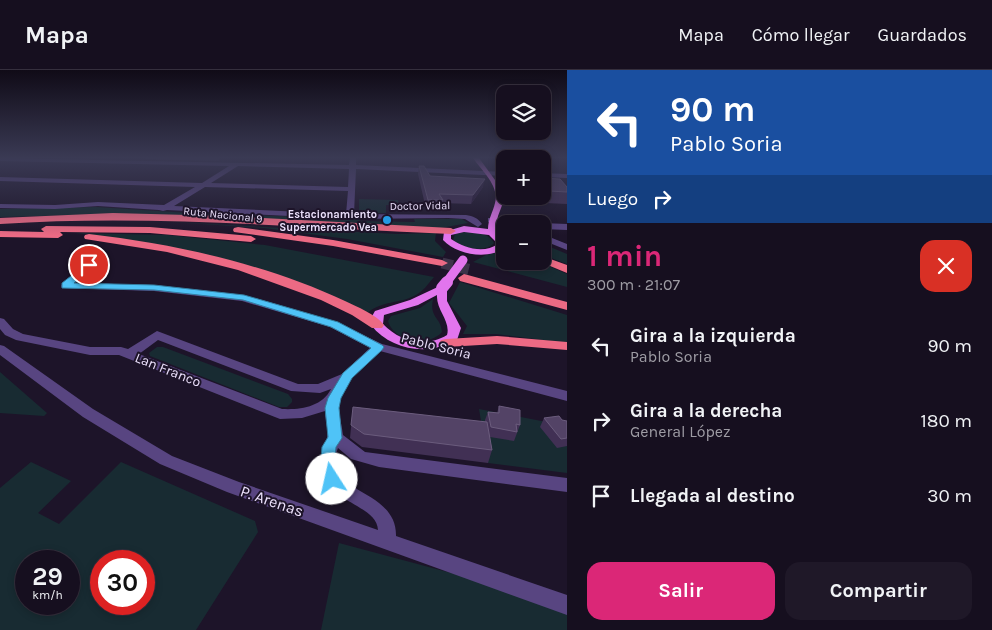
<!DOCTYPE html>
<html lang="es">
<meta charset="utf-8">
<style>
:root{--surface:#160f1f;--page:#1f1828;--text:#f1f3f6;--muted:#9e9ca4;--line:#352f3d;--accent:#db2777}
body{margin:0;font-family:Karla,sans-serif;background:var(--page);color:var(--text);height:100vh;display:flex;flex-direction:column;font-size:19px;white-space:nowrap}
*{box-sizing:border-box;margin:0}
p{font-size:16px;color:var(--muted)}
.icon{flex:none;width:28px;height:28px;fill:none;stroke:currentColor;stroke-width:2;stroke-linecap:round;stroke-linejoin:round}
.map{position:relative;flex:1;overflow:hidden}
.details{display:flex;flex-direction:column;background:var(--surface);width:425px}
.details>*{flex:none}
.guide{background:#1a4fa0;color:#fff;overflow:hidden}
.controls{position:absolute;left:496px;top:15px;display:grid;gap:10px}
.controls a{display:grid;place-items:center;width:55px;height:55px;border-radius:10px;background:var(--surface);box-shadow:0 2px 8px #0003,0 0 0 1px var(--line);font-size:25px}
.speed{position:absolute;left:15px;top:480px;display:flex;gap:10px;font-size:25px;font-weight:700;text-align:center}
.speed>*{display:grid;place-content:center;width:65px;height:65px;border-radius:50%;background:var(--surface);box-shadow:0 2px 8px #0003,0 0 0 1px var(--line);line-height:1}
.speed small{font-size:12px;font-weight:400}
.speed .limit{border:8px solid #d22;background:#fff;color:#111}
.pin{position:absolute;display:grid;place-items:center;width:42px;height:42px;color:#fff;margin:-21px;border:2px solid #fff;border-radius:50%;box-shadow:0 1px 5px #0007}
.me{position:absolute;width:55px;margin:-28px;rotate:350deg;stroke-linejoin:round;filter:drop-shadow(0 0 4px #0008)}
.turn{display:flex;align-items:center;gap:18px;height:105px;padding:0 20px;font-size:22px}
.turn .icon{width:65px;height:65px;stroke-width:2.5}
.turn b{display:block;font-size:35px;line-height:42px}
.then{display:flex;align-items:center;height:48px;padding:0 20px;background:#0003;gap:10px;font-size:19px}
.round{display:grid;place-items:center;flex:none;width:52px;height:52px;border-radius:15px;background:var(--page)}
.summary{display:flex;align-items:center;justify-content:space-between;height:85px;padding:0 20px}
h1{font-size:30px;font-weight:700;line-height:38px;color:var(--accent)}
.cta{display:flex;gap:10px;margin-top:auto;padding:10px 20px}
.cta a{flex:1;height:58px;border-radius:15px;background:var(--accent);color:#fff;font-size:20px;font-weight:700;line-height:58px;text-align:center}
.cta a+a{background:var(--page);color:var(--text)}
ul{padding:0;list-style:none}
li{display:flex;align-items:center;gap:15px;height:75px;padding:0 20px}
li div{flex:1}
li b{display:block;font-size:19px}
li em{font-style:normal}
header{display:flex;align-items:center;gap:30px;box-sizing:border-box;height:70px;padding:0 25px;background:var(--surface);border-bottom:1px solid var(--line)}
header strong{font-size:24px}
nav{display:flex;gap:28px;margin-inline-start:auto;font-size:18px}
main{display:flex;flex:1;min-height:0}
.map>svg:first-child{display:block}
.green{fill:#182b32;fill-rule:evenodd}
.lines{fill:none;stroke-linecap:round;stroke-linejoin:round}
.highway-tunnel{stroke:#3c3348;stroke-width:11;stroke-dasharray:11 5.5;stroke-linecap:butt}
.minor{fill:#584581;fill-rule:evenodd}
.major{fill:#e275ed;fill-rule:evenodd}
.highway{fill:#ec6a84;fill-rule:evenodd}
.major-bridge-far1{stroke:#e275ed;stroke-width:9}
.major-bridge{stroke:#e275ed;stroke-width:12}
.wall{fill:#413054}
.shaded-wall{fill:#2b1d3b}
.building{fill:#534366;stroke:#6b5c7d}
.route{fill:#4fc3f7;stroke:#337fa1}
.poi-dot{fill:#249ae3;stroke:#1d1429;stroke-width:2}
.labels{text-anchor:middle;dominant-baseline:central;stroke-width:4;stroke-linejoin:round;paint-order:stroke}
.far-street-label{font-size:11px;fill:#ebe0fb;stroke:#1d1429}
.far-poi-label{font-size:11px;font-weight:bold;fill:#ebe0fb;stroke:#1d1429;text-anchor:end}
.street-label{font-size:14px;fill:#ebe0fb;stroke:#1d1429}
.near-street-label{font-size:16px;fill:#ebe0fb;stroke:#1d1429}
</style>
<header>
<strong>Mapa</strong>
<nav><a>Mapa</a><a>Cómo llegar</a><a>Guardados</a></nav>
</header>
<main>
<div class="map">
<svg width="567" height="560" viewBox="0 0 567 560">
<rect width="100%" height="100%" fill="#1d1429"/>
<path class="green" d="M359,129L398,130L399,135H386V143H362L359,142Z
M96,137L189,143L359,149L360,151L415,152L414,149H462L468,153L441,158L121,144L0,147V139Z
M170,152L397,164L436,163L435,171L446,182L443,187L347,169L264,158Z
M465,162C476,163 488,162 494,173C485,183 462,179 453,170L455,164Z
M75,163L167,165L265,175L434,207C428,214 423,222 414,226C398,234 384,230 367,243C277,195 175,174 75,163Z
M543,174L567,184V194L543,185Z
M505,181V191H537L567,204V217L473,192L486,185Z
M460,212L567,245V273L496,264H463L467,256L449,233Z
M433,229C429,248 441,247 442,262C428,278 394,272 388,251L391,246L420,238Z
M157,277H163L288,324L292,329V332L287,337H279L150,286L149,283Z
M0,302L47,343L44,346L0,343Z
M479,339L567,356V403L488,393Z
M31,392L71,411L38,443L59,454L121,392L255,451L258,462L196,560H0V418ZM26,491H69V534H26ZM144,491V534H101V491Z
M339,473L567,534V560H321Z"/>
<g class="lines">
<path class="highway-tunnel" d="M442,193L471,200"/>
<path class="minor" d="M0,88L349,95L350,88H356V95L505,102V106L356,99L354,144L466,145C473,146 478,148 482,154L478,157L465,149L448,148L350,149L167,140L163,141L159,140L98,136L55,139L0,138V134L55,135L98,132L164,135L195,117L0,111V107L202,113L229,96L0,91ZM238,96L349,99L348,117L211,113ZM205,117L348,121L346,144L174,136Z
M542,103L567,104V108L542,107Z
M488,148H502L513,154H505V155L488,152Z
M542,153L567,154V160L542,159Z
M542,164L567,174V180L542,170Z
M101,181L104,182V186L75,213L154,215L243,225L338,253L382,274L567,321V331L380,281C364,296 340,314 339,338C339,347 342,356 343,365L365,382L567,408V422L379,397L351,389L338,378C320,425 397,417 396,466L567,525V545L227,422L160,394L83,347L0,285V275L4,276L93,339L172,386L239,412L378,460C377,435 329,433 321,401C318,388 325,380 327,368C329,359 325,350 325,341L302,348L280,349L119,285H90L16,270L5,265L0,259V248L4,249L13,259L23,264L90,277H121L128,279L157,261L298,314H318L342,304L370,278L330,257L242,231L154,221L62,218L61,216L62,214L98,182ZM158,270L291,321L320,323L331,319C322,337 300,340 282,339L139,284Z"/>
<path class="major" d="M473,88H479L503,121L504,130L498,146L496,157L497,162L505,169V178C488,190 457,185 443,170L444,162L464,156L488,159C488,149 493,142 495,133C500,116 481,100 473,88ZM464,162L489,165L498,174C484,184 464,178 451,169V165Z
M442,215L447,218V231L461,258L457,270C430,286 391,281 371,255V248L375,241L410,230ZM437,225C436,240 451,251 447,265C426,278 400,272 383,254L384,245L418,235Z"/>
<path class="highway" d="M113,143L226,146L451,158L456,161L451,164C300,158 151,144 0,154V148Z
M46,156L150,157L251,166L256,169L251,172L150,163L60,162L63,165L58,168L0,167V161L44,162L41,159Z
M238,157L333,170L442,190L448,193L442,196L333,176L234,162L233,160L234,158Z
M89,164C176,174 265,194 345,231C357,237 376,244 384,255L382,258H372L352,245L321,230L238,200L167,182L85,169L84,167L85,165Z
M501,165L505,166V174L496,168Z
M542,186L567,195V203L538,191H542Z
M464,204L567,232V240L460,211L458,208Z
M497,266L567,272V280L497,274L446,277L441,276L439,273L441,270L446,269Z"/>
<path class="major-bridge-far1" d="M446,213L463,190"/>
<path class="major-bridge" d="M442,218L447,212"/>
</g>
<path class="wall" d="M145,88H220L219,91L145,89Z
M419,96L430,106L483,117L471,134L442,133L441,139H426L418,104Z
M542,108L567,117V134L545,133L540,126H542Z
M499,336L520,355L514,371L490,367L492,380L488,393L362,377L350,368L353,337L485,352V350L488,342L497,343Z
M544,348L567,351V376L557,378L540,357Z"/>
<path class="shaded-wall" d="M485,109L483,117L471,134L473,125Z"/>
<path class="building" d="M419,96H424L430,106L485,109L473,125L439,124L443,130H428Z
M542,108L560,109L567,117V122L549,121L542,114Z
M499,336L520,340V355L516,354L517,362L491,357L488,342L499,343Z
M353,337L487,352L492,380L364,364L351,355Z
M559,346L562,350L567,351V368L561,369L544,348Z"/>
<linearGradient id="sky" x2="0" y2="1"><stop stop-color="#100b17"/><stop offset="0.53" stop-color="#3a3a54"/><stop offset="1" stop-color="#3a3a54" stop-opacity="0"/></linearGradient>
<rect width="567" height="166" fill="url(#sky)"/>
<path class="route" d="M89,192L93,193V197L74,213L154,215L244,225L338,252L382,275L384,277L382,280L352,308L341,328L339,338L342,368L336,377L335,388L340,409L338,413L332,415L327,413L321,388L322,377L328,367L325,338L328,328L343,303L371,278L331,257L243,230L154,220L62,218V213Z"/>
<circle class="poi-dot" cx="387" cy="150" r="5"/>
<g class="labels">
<g class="far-street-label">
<text transform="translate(420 136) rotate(-1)">Doctor Vidal</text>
<text transform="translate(223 145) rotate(6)">Ruta Nacional 9</text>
</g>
<g class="far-poi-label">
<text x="377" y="144">Estacionamiento<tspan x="377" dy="13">Supermercado Vea</tspan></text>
</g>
<g class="street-label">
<text transform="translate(436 276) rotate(14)">Pablo Soria</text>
<text transform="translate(168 300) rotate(22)">Lan Franco</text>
</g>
<g class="near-street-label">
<text transform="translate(272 431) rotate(19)">P. Arenas</text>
</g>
</g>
</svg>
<div class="controls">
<a><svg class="icon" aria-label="layers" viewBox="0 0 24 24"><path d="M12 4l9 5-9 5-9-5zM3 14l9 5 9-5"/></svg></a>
<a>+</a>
<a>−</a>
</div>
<div class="speed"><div>29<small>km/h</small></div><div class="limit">30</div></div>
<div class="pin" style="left:89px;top:195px;background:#d93025"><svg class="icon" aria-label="arrive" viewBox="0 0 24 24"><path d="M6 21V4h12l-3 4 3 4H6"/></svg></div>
<svg class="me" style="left:332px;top:409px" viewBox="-20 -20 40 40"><circle r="19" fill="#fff"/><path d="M0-13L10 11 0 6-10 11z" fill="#4fc3f7"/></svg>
</div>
<section class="details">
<div class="guide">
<div class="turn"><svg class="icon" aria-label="left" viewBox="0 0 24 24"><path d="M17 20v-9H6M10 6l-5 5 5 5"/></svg><div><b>90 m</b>Pablo Soria</div></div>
<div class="then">Luego<svg class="icon" aria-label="right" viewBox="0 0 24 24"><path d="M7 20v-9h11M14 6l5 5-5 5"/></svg></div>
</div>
<div class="summary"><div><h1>1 min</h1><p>300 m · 21:07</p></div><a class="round" style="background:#d93025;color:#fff"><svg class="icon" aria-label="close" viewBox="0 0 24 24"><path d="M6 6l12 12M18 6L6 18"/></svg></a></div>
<ul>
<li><svg class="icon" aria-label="left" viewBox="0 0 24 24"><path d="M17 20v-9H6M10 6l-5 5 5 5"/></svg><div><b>Gira a la izquierda</b><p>Pablo Soria</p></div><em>90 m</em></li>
<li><svg class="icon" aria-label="right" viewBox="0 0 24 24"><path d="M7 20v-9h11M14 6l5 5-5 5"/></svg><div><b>Gira a la derecha</b><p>General López</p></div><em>180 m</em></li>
<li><svg class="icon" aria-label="arrive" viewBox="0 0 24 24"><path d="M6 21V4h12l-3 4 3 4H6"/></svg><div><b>Llegada al destino</b></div><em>30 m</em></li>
</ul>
<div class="cta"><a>Salir</a><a>Compartir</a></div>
</section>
</main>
